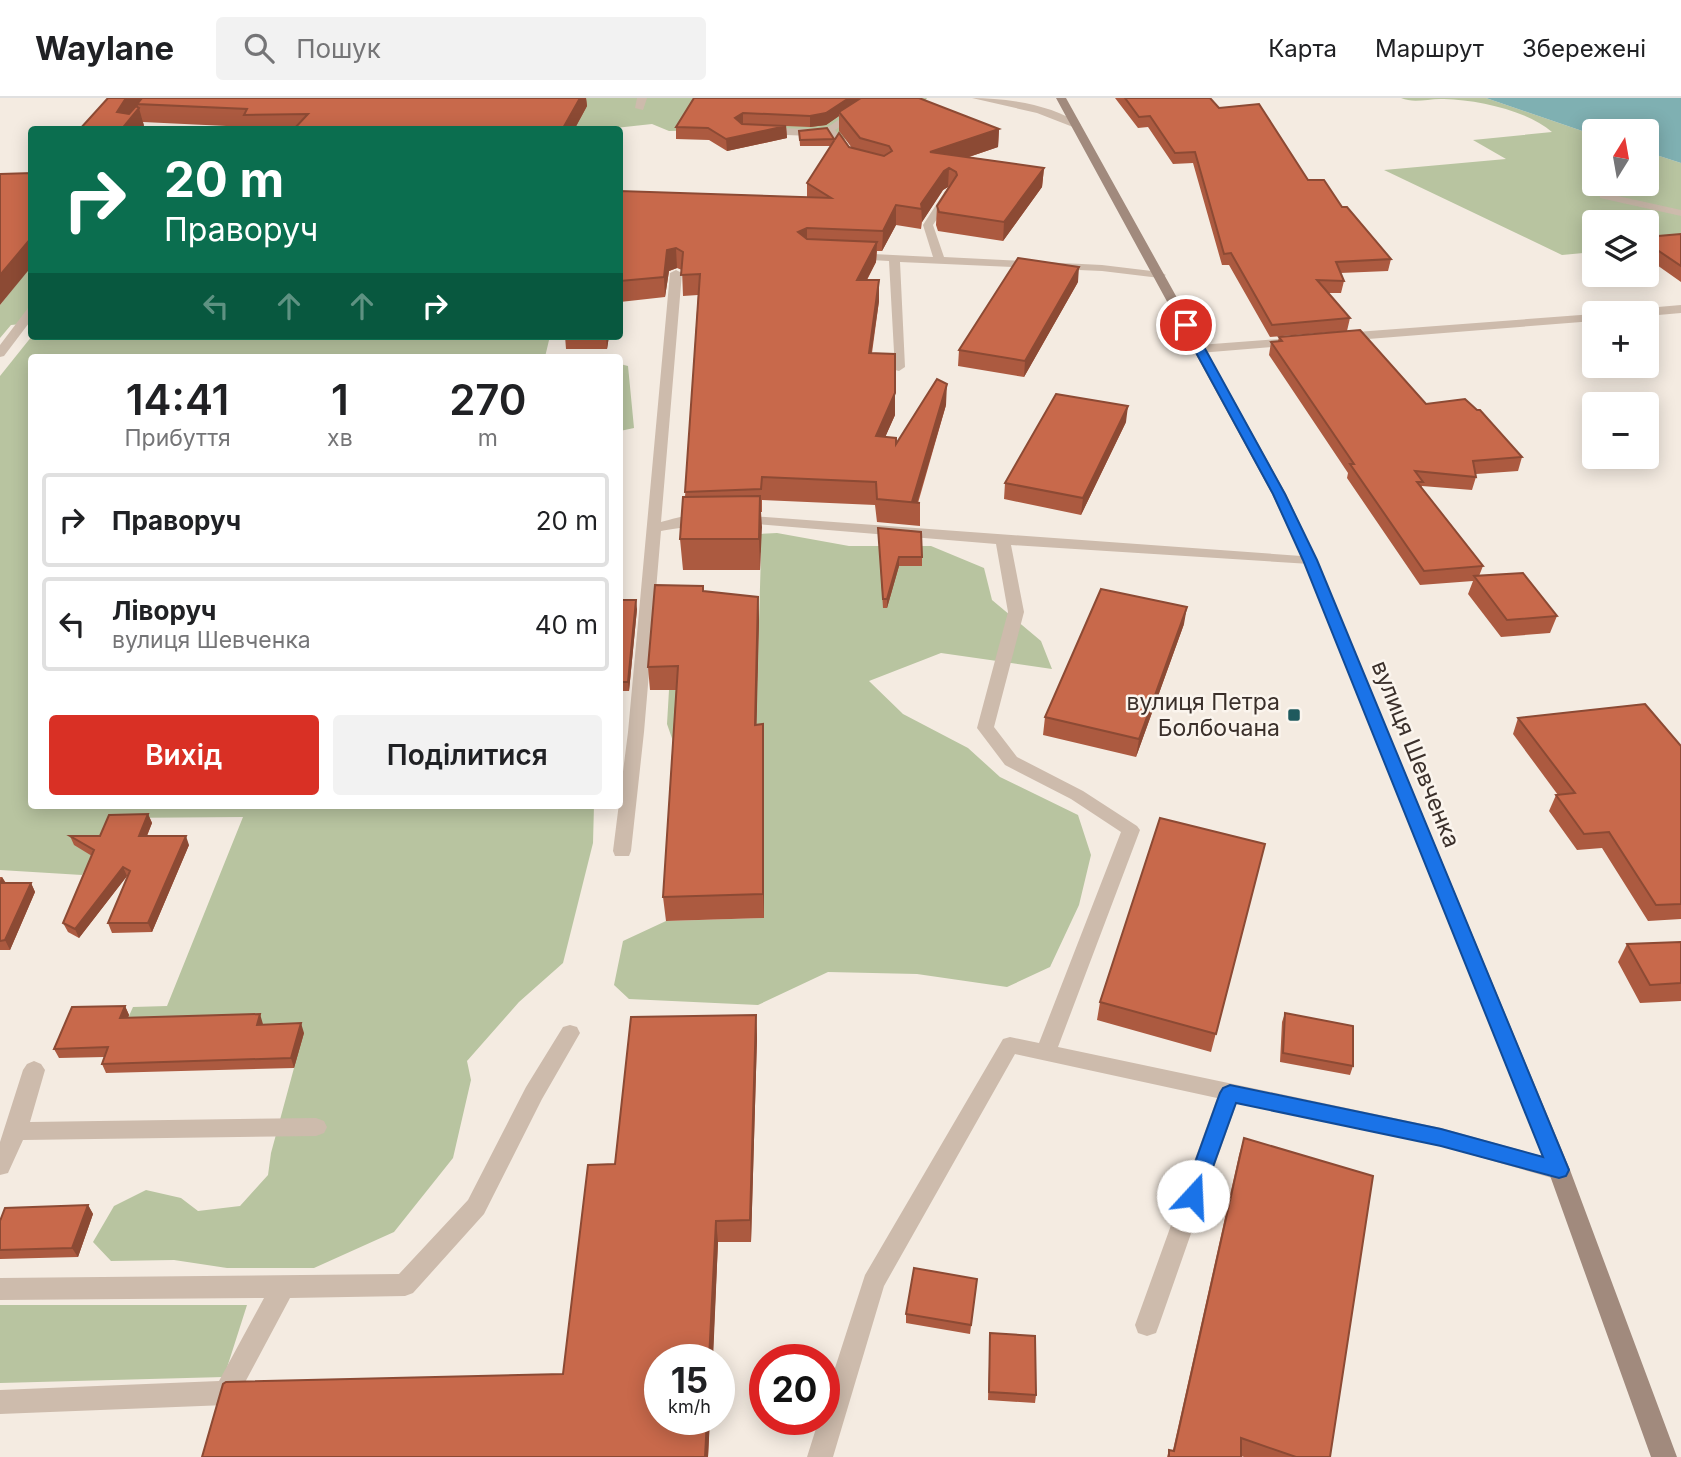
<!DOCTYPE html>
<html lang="uk">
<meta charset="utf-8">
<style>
:root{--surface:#fff;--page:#f2f2f2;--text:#202124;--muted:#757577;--line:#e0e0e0;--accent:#d93025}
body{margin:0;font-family:Inter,sans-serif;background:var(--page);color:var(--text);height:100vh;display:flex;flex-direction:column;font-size:26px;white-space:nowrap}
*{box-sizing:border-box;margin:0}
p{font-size:23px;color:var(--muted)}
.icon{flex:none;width:38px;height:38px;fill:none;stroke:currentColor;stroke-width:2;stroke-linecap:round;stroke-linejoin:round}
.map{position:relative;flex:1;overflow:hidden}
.sheet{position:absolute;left:28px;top:256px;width:595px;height:455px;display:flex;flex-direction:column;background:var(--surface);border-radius:7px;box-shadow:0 4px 18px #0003}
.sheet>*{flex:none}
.top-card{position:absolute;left:28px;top:28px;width:595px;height:214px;border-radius:7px;box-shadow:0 4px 18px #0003;background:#0b6e4f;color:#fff;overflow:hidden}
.needle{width:46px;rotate:11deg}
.fabs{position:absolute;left:1582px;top:21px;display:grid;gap:14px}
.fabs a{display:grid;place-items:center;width:77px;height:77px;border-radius:7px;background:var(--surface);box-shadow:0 4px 18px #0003;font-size:35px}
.speed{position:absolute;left:644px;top:1246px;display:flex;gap:14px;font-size:35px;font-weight:700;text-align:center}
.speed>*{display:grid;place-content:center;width:91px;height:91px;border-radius:50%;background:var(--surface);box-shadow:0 4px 18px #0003;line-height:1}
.speed small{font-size:18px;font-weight:400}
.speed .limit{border:10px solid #d22;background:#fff;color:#111}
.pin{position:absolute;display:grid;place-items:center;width:60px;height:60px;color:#fff;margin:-30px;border:4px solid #fff;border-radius:50%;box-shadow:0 2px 7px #0007}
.me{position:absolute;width:77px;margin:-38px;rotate:20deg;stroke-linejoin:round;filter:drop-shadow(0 0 5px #0008)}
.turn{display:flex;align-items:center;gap:24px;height:147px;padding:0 21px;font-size:32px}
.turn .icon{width:91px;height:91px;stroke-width:2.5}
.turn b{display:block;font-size:49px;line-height:60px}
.lanes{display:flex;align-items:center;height:66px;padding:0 21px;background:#0003;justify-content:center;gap:35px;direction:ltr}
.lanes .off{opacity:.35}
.eta{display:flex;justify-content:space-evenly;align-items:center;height:119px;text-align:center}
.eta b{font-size:42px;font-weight:600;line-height:49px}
.button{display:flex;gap:14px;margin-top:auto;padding:14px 21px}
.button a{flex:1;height:80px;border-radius:7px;background:var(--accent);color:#fff;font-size:28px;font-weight:600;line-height:80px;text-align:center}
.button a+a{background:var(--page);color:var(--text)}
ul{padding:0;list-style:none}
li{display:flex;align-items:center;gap:21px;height:94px;margin:0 14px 10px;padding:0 7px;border:4px solid var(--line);border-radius:7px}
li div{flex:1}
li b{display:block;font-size:26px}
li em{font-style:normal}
header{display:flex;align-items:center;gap:42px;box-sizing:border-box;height:98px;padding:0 35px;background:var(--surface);border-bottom:2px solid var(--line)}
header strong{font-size:33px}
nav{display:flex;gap:38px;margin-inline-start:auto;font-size:24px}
.search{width:490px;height:63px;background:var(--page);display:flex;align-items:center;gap:18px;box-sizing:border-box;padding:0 24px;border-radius:7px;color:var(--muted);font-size:26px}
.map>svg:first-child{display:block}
.green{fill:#b8c4a0}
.water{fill:#7fb0b2}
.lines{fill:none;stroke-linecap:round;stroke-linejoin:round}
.lane{fill:#cdbbac;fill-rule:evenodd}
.street{fill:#cdbbac;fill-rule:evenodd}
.secondary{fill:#a18a7d;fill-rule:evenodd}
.wall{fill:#ac5a40}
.shaded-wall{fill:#8c4a34}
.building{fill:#c8694b;stroke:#8c4a34;stroke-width:2}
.route{fill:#1a73e8;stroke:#114b97;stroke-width:2}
.poi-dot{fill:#1f5a5e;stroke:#fbf5ee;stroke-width:2.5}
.labels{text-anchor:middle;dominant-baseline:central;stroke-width:5;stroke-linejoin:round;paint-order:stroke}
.poi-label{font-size:23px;fill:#3b302b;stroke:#fbf5ee;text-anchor:end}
.street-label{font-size:23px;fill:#3b302b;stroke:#fbf5ee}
</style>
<header>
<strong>Waylane</strong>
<div class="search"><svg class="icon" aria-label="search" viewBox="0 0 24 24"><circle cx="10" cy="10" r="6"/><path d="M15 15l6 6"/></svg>Пошук</div>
<nav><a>Карта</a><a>Маршрут</a><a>Збережені</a></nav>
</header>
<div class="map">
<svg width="1681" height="1359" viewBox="0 0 1681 1359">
<rect width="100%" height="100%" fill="#f4ebe1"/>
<path class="green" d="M564,0H927L916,16L873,51L839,39L748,31L669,33L652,26L597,32H490Z
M1401,0H1486L1594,37V86H1647V54L1681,65V144L1647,148V124H1594V154L1562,157L1384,72L1506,61L1473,42L1552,34C1526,12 1478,2 1444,1C1429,0 1415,6 1401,0Z
M31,168V225L11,227L0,240V207Z
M32,238H550L545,259H32V707H594L593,745L563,865L519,904L467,963L471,982L453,1060L394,1134L314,1170H227L174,1162L111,1163L93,1144L114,1108L146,1092L181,1100L198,1113L240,1108L268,1077L271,1055L294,970L124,929L133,909L167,908L243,719L114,720L82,777L0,772V278Z
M620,266L628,268L634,330L620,333Z
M777,435L849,448H931L984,470L992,502L1041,543L1052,571L941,555L869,583L903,616L968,650L1000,679L1078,717L1091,757L1079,807L1050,869L1007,889L917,876L828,874L758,907L629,901L614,887L623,843L666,823L764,820L676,652L667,626L669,592L757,591L761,455L742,437Z
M0,1207H247L224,1279L0,1285Z"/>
<path class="water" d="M1486,0H1681V65L1647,54V33H1594V37Z"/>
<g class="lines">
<path class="lane" d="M637,0H647L643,12L635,10Z
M871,0H882L835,32L854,57L852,59H846L827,34L810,38L764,36L759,33L764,30L825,31Z
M949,92L954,95L933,127L944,159L1102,167L1160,174L1166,177L1160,180L1102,173L900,164L905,269L899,273L895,272L889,163L853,161L847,158L853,155L933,159L923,127L945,93Z
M1604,95L1681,112V118L1600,100V96Z
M676,172L682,175L661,424C676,420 698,412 710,422C701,429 674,430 661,433L644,634L631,753L629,758H615L613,753L628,634L670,175Z
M32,209V221L4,258L0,259V247L28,210Z
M738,417L1315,459L1317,462L1310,466L1011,447L1024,514L994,629L1017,659L1083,693L1137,728L1140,732L1058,949L1441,1030L1567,1065L1570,1072L1567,1079L1559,1082L1441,1048L1237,1004L1159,1227L1156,1235L1147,1238L1138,1235L1135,1227L1217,1000L1015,956L884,1188L833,1359H807L819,1321H824V1304L865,1177L1003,941L1010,939L1039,945L1121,734L1071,701L1005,667L977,630L1008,514L996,446L733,424V418Z
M570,927L577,929L580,935L542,1001L484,1116L413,1195L405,1198L290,1200L235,1303L226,1307L0,1316V1292L219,1283L264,1200L0,1202V1180L399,1176L468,1102L526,989L563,929Z
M34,963L41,966L45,972L30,1024L316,1020L324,1023L327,1029L324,1035L316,1038L23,1042L8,1075L0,1077V1044L23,972L27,966Z"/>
<path class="street" d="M972,0C1006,0 1054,7 1081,27L1073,29L1037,15Z
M1681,207V215L1647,218V215H1629L1635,211Z
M1594,216V223L1343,243L1337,239L1343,235Z
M1294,240L1298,241V247L1199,255L1193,251L1199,247Z"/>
<path class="secondary" d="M1056,0H1066L1286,396L1317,462L1570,1072L1677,1359H1651L1548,1072L1303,462L1272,396Z"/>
</g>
<path class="wall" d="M108,0H586L587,8L574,32H247V29L143,24L144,28Z
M694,0L999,31L998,49L969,59L1044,70L1042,89L1003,143L938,133L936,127L937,108L948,89L943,92L922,124L921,131L896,127L882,153H877L876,164L867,182H879V203L872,255L895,295V317L885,339L896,346L946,307L918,405H920V428L877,424L875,407L762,402V414H761L760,472H683L680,441L685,399L698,197L683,198L682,172L677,170L669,173L665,199L620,204V93L807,99V85L831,48H800L799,33L834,41L852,50L839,33V18L826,27L810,29L786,28L787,40L727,53L709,42L676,41V29Z
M1115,0H1210L1219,10L1342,109L1391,161L1388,173L1340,175L1344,183L1341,195H1328L1350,220L1347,233L1270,239L1229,167H1222L1193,65L1173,66L1148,29L1138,30Z
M1681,136V184L1647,160V139Z
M1078,184L1024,279L958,268L959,252Z
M565,238H609L607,251H566Z
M1279,239L1426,306L1522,359L1518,373L1476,376V379L1472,392L1422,388L1421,390L1483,468L1479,478L1557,518L1550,535L1501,539L1468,496L1473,483L1420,487L1347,380L1348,375L1269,257L1271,244L1278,243Z
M1126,324L1081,417L1004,401L1005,385Z
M878,430L922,459V468H899L887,510H883Z
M704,493L758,499L759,522L756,627L763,626L764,651V820L666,823L663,799L676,592H650L648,569Z
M620,502L637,511L629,593H620Z
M1184,526L1136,659L1043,637L1045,619Z
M1518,620L1681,648V821L1648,823L1602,750L1577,752L1549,713L1556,697H1558L1513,636Z
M148,716L152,725L147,738L189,747L152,834L112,835L108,825L128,778H127L79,840L68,834L63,825L92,758L74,747L70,738H100Z
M1265,746L1211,954L1097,922L1100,904Z
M0,779H2L6,785H31L35,794L10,852H0Z
M1681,844V903L1640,905L1618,864L1627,846Z
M125,908L129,917L128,920L263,926L304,935L294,970L106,975L102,966L104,959L59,960L54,951Z
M1285,915L1353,968L1350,977L1280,964L1282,924Z
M756,917L757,940L751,1144H718L708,1359H202L563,1276L615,1066Z
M1244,1040L1330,1359H1244L1241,1358V1359H1167L1169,1352H1173L1239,1057Z
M88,1107L93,1116L78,1159L0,1161V1123Z
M977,1181L970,1236L906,1225V1216Z
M990,1235L1036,1297L1035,1305L988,1302Z"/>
<path class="shaded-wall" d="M126,0H143L137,6L138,8L128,23L139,10L144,28L142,32H121L117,14Z
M580,0H586L587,8L574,32H562Z
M849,0H866L839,14V18L826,27L810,29V18Z
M743,15V26L735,20Z
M786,28L787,40L727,53L726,41Z
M999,31L998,49L930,72V54Z
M949,70L948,89L943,92L922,124L921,106L944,73Z
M1044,70L1042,89L1003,143L1004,124Z
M896,107V127L882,153L883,133Z
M807,130V149L798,134Z
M32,139V168L0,207V177Z
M877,144L876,164L856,202L857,182Z
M676,150L677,170L669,173L665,199L664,179L667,152Z
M1079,169L1078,184L1024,279L1025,263Z
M879,182V203L868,277L869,255Z
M606,238H609L607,251Z
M947,286L946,307L917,405L912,404Z
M895,295V317L876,360V338Z
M1128,308L1126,324L1081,417L1083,400Z
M760,398L762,429L760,472L759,441Z
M899,459V468L887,510V501Z
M758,499L759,522L756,651L755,627Z
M636,502L637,511L629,593L628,584Z
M1187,509L1184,526L1136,659L1139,641Z
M763,626L764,651V820L763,796Z
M148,716L152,725L143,747L139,738Z
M186,738L189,747L152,834L148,825Z
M123,769L127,778L79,840L75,831Z
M2,779L7,788H0V783Z
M31,785L35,794L10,852L5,842Z
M125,908L129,917L124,929L120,920Z
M260,916L263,926L260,936L257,927Z
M756,917L757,940L751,1144L750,1122Z
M301,925L304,935L294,970L291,960Z
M88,1107L93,1116L78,1159L72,1150Z
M716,1123L718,1144L713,1262H709Z
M707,1321H710L708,1359H705Z"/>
<path class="building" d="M108,0H126L117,14L129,16L136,8L139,10L121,32H79Z
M142,0H580L562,32H293L308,16L244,17L247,11L137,6Z
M694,0H849L826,15L810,18L743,15L735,20L742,26L786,28L726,41L708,30L676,29Z
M861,0H919L999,31L930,54L1044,70L1004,124L939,114L937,108L957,77L956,74L949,70L944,73L921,106L922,111L896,107L883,133L807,130L798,134L807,141L877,144L857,182H879L869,255L895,256V295L876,338L896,340V346L937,281L947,286L912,404L920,405L877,401L876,384L762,379L761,391L685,394L700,176L681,177L683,154L676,150L667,152L664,179L620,183V93L831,100L807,85L839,35L849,49L884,58L892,53L889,48L860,40L839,14Z
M1125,0H1210L1219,10L1259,6L1308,82H1324L1342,109H1347L1391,161L1336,164L1344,183L1317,182L1350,220L1272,227L1231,155L1224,156L1195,54L1175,55L1150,18L1139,19Z
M827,30L834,41L800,42L799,33Z
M32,75V139L0,177V76Z
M1681,136V168L1647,145V139Z
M1018,160L1079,169L1025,263L959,252Z
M1360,232L1426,306L1465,301L1477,312H1480L1522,359L1473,363L1476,379L1415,373L1423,384H1417L1483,468L1424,473L1350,366H1354L1271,244L1282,243L1279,239Z
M590,257L589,259H552V258Z
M1056,296L1128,308L1083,400L1005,385Z
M760,398L759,441H680L683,399Z
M878,430L921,434L922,459H899L887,501H883Z
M1523,475L1557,518L1507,522L1474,478Z
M655,487L703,488V493L758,499L755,627L763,626V796L663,799L678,568L648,569Z
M1101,491L1187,509L1139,641L1045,619Z
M620,502H636L628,584H620Z
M1645,606L1681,648V806L1656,807L1609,734L1584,736L1556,697L1575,695L1518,620Z
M148,716L139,738H186L148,825H108L130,773L123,769L75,831L63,825L94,752L70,738H100L109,717Z
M1160,720L1265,746L1216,936L1100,904Z
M0,785H31L5,842L0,843Z
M1681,844V885L1650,887L1627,846Z
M125,908L120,920L260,916L257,927L301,925L291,960L102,966L108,949L54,951L72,909Z
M1285,915L1353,928V968L1283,955Z
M756,917L750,1122L716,1123L709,1262H660V1321H707L705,1359H202L223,1286L226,1284L563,1276L588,1067L615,1066L631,919Z
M1244,1040L1373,1078L1330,1359H1296L1241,1340V1359H1169V1352L1174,1353Z
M88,1107L72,1150L0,1152V1123L5,1110Z
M914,1170L977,1181L971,1227L906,1216Z
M990,1235L1035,1238L1036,1297L989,1294Z"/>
<path class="route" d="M1182,224L1192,227L1285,396L1317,462L1569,1072L1566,1078L1559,1080L1441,1048L1236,1005L1200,1105L1193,1107L1186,1105L1183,1098L1220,995L1223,990L1230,987L1441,1031L1543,1059L1303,462L1273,396L1181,227Z"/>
<rect class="poi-dot" x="1287" y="610" width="14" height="14" rx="3.5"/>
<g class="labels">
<g class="poi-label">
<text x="1280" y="604">вулиця Петра<tspan x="1280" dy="26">Болбочана</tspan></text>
</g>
<g class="street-label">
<text transform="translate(1416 656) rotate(68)">вулиця Шевченка</text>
</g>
</g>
</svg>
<div class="fabs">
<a><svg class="needle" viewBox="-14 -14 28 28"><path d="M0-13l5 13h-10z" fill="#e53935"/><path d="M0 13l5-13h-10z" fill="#757577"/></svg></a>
<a><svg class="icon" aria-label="layers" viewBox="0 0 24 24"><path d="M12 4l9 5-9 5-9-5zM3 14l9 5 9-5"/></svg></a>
<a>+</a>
<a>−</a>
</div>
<div class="speed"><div>15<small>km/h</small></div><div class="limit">20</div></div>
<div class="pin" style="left:1186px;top:227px;background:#d93025"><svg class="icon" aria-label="arrive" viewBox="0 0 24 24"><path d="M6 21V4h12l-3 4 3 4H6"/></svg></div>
<svg class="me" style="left:1193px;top:1098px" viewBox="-20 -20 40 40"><circle r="19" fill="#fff"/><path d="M0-13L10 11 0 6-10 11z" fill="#1a73e8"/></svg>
<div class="top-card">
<div class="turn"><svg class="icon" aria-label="right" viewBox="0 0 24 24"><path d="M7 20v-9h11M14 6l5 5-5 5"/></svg><div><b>20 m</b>Праворуч</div></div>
<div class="lanes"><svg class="icon off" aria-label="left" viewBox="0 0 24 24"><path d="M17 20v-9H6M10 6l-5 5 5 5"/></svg><svg class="icon off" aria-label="ahead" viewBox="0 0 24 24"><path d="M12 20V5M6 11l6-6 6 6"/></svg><svg class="icon off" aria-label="ahead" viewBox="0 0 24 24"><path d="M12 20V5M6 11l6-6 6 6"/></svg><svg class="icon" aria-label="right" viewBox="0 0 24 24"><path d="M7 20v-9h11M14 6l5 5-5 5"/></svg></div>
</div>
<section class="sheet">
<div class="eta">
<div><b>14:41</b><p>Прибуття</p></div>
<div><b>1</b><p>хв</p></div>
<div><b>270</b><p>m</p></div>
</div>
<ul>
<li><svg class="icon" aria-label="right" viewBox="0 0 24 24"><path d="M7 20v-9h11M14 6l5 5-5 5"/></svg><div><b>Праворуч</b></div><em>20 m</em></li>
<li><svg class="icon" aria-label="left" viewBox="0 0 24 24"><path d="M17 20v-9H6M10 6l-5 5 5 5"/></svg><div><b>Ліворуч</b><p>вулиця Шевченка</p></div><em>40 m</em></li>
</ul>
<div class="button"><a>Вихід</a><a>Поділитися</a></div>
</section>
</div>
